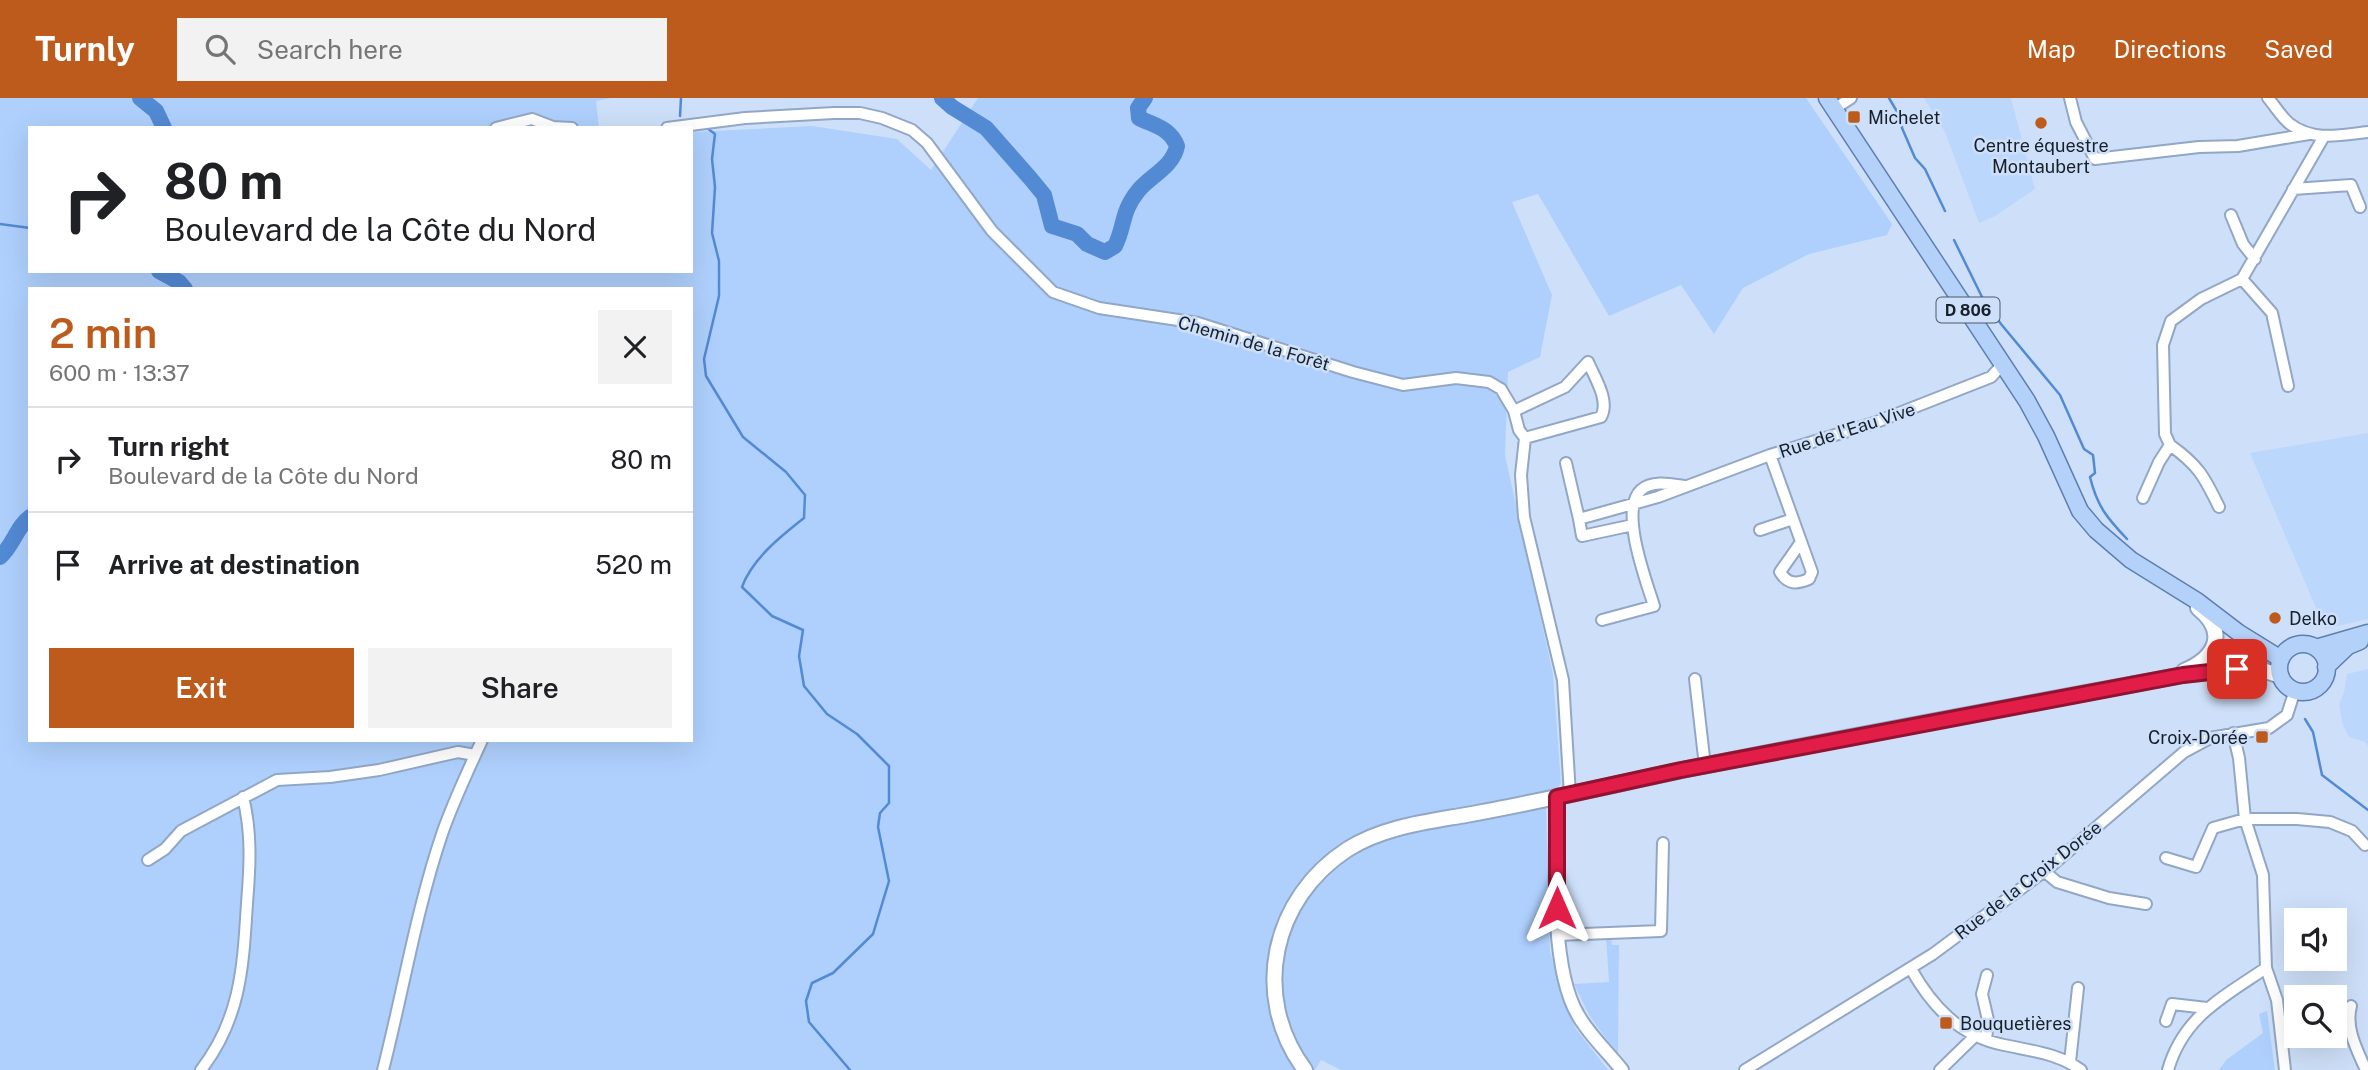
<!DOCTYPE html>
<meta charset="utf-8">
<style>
:root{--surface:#fff;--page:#f2f2f2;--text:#202124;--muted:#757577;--line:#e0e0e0;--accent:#bc5b1c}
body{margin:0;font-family:"Public Sans",sans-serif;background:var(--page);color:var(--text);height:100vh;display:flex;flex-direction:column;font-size:26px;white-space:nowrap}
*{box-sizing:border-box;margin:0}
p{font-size:23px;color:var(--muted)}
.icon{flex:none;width:38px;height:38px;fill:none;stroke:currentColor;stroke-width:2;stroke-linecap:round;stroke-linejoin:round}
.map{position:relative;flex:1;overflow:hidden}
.panel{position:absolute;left:28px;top:189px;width:665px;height:455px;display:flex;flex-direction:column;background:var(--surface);border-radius:0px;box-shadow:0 7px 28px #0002}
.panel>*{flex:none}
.banner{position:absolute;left:28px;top:28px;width:665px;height:147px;border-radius:0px;box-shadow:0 7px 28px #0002;background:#fff;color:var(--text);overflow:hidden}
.buttons{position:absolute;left:2284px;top:810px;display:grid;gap:14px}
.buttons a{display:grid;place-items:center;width:63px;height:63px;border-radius:0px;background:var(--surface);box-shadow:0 7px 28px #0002;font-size:35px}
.pin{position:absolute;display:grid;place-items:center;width:60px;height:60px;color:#fff;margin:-30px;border-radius:14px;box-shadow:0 4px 10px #0006}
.me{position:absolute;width:77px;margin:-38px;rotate:0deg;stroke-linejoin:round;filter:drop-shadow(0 0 5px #0008)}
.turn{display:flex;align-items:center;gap:24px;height:147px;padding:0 21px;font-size:32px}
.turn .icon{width:91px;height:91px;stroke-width:2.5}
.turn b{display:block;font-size:49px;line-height:60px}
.round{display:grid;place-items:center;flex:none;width:74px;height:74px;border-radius:0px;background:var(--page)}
.head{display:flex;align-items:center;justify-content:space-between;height:119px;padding:0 21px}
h1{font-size:42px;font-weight:600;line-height:52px;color:var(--accent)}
.action{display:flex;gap:14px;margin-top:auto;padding:14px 21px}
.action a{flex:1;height:80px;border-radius:0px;background:var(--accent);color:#fff;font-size:28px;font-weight:600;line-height:80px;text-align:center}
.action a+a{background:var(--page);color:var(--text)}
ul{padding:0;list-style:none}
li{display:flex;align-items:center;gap:21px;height:105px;padding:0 21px;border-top:2px solid var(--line)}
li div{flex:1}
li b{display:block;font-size:26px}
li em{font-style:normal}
header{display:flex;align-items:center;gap:42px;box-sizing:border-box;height:98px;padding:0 35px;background:var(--accent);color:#fff}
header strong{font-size:33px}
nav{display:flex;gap:38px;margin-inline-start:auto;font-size:24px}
.search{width:490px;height:63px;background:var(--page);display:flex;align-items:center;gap:18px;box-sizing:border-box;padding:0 24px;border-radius:0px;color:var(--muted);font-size:26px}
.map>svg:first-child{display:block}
.built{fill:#bcd7fc}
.green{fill:#afd0fd;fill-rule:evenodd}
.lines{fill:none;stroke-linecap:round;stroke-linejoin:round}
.stream{stroke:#538ad4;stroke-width:2.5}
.river{stroke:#538ad4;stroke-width:16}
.minor-casing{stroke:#91a7c5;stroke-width:14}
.tertiary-casing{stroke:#91a7c5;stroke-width:16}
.secondary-casing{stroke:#91a7c5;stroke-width:18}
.primary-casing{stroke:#5d7faf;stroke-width:19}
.minor{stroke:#fff;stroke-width:10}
.tertiary{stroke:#fff;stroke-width:12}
.secondary{stroke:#fff;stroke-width:14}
.primary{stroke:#b4d1fa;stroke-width:16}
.route-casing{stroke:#92132f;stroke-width:18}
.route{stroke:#e11d48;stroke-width:12}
.poi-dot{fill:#bc5b1c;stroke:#cee0f9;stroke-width:2.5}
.labels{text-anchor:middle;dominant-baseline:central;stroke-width:5;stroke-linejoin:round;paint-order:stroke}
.shield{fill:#cee0f9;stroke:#4e5968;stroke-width:2}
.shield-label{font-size:16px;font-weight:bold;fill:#171f2a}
.poi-label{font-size:18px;fill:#171f2a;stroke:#cee0f9;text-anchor:start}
.street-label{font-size:18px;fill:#171f2a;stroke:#cee0f9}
</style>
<header>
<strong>Turnly</strong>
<div class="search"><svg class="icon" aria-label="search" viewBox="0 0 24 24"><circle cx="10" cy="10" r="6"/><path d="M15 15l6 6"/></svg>Search here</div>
<nav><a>Map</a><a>Directions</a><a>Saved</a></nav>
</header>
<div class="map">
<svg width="2368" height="972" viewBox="0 0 2368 972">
<rect width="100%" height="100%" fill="#cee0f9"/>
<path class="built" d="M1924,0H2011L2035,91L1995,118L1979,125L1945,34Z
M2368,335V521L2325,531L2250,355Z
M2368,571V648L2365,644L2349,639L2343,627L2339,607L2344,594L2347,576Z"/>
<path class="green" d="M0,0H611L596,3L599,30H30V173H691V34L812,28L897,41L931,72L978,0H1806L1892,126L1887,137L1809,156L1743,190L1714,236L1681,187L1609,218L1538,96L1512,104L1552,197L1540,259L1508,274L1505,357L1553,576L1561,685L1546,706L1550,854L1576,931L1608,972H1341L1321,962L1315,972H0ZM30,191H691V642H30Z
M1606,839H1611L1612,847H1619L1618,957L1589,917L1574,886L1609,884Z
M2267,913L2275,972H2219L2226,962L2263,935L2259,916Z"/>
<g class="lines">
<path class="stream" d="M1889,0L1902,22V30L1915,60L1925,71L1945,113
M680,18L681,0
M707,30L715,36L712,61L715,89L712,135L719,163V198L704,261L706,278L743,339L786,374L805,397L804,420C781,438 752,461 742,489L772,518L803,532L799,558L804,588L827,616L857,636L889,668V705L880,715L878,729L889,783L873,836L833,875L812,885L806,903L809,924L850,972
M0,126L30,130
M1954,142L1983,201L2001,226L2060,297L2084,351L2093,357L2095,375L2090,379C2097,408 2107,420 2127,441
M2305,621L2313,634L2322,677L2368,712"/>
<path class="river" d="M140,0L156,13L164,30
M942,0L952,9L986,30L1030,80L1044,97L1052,128L1077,136L1087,146L1105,154L1115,148C1125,128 1121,114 1138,93C1150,78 1173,69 1177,48C1170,30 1155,28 1139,20L1138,10L1145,0
M159,173L179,184L185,191
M0,459C13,448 17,428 30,419"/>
<g class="minor-casing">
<path id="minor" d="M2070,0L2076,24L2095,61L2199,49L2238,48L2309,36
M2268,0C2275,8 2282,20 2290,26C2314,44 2341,37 2368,34
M1834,11L1851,0
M496,30L532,21L553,29L572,30
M667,30L745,20L834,15H860L882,20L912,32L927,45L992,133L1053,194L1099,210L1198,225L1353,274L1403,287L1456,280L1489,284L1501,291L1514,313L1519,332L1525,340L1521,377L1524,419L1563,582L1570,697
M2293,91L2351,87L2360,109
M2231,117L2243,146L2255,161
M2242,181L2272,215L2288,288
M1514,313L1565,289L1588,264C1595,280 1610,303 1601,319L1525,340
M2170,347C2198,367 2204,378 2219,409
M1770,357L1812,474L1809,481C1797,486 1788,487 1780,474L1801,444
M1566,365L1579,421L1658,399L1770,357L1874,325L1991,279L2003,266
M2143,400L2159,364L2170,347L2165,336L2163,247L2171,223L2201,201L2242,181L2323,40
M1579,421L1582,438L1633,427
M1760,432L1793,421
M1602,522L1654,508C1646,482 1619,412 1641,392C1652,382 1671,386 1684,388
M1695,581L1705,668
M2166,760L2196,769L2213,730L2245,721H2297L2330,724L2352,733L2365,747
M148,762L165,751L181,733L277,682L330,679L379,672L458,654L475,657
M2044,773L2057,784L2109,800L2146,806
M1557,837L1661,833L1663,745
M2266,870L2277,902L2285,972
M1911,871C1932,908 1959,938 2004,947C2032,953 2057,955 2081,972
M2351,908C2345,930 2357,952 2366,972
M2166,923L2172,906L2207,910
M1986,942L1988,922L1982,896L1987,877
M2070,964L2078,890
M201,972C241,920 243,869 247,805C250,769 252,735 243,699
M383,972C403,894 416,813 442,736C453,704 468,673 482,642
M1745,972L1933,856L2050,769L2184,654L2210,640L2269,630L2287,617L2295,592
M1940,972L1975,938
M2168,972C2183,919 2223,899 2266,870L2263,777L2245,721L2239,660L2233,635"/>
</g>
<g class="tertiary-casing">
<path id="tertiary" d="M1557,699C1556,757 1549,869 1578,917C1589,937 1608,954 1622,972"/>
</g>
<g class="secondary-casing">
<path id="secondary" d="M2184,573C2215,560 2229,535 2198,510
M1305,972C1250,898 1272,800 1348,751C1383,729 1426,724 1466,717C1500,711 1533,704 1566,697C1605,689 1644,680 1682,672C1854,637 2027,606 2199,574L2256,570L2281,578"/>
</g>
<g class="primary-casing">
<path id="primary" d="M1827,0L2027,303L2046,338L2080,413L2096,432L2131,462L2197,503L2239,535L2281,561
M2279 570a24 24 0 1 1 48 0a24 24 0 1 1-48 0Z
M2316,550L2368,535
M2326,569L2348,548L2360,543"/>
</g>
<use href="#minor" class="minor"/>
<use href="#tertiary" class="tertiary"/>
<use href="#secondary" class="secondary"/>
<use href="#primary" class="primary"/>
</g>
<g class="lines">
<g class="route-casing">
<path id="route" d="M1557,810V699L1681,672L2183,577L2237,571"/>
</g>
<use href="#route" class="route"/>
</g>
<g class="poi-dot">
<rect x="1847" y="12" width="14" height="14" rx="3.5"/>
<circle cx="2041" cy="25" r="7"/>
<circle cx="2275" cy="520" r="7"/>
<rect x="2255" y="632" width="14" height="14" rx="3.5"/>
<rect x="1939" y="918" width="14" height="14" rx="3.5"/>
</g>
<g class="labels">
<rect class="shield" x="1936.5" y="199.5" width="63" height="25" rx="5"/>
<g class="shield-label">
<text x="1968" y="212">D 806</text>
</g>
<g class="poi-label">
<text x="1868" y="19">Michelet</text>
<text x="2041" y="47" text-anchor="middle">Centre équestre<tspan x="2041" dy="21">Montaubert</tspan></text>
<text x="2289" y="520">Delko</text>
<text x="2248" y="639" text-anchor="end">Croix-Dorée</text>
<text x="1960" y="925">Bouquetières</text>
</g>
<g class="street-label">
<text transform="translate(1254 245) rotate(16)">Chemin de la Forêt</text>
<text transform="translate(1847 332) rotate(-18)">Rue de l'Eau Vive</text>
<text transform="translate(2028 782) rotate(-38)">Rue de la Croix Dorée</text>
</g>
</g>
</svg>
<div class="buttons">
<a><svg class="icon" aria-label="sound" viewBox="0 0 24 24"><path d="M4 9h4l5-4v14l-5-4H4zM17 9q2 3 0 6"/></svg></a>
<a><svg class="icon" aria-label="search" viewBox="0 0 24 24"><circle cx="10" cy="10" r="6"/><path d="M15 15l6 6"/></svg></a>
</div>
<div class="pin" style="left:2237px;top:571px;background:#d93025"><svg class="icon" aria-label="arrive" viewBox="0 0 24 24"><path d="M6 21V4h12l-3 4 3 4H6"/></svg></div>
<svg class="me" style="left:1557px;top:810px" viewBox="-20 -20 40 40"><path d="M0-17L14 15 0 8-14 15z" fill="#e11d48" stroke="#fff" stroke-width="4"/></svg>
<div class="banner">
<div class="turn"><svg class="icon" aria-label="right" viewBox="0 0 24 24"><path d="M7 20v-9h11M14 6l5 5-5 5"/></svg><div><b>80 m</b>Boulevard de la Côte du Nord</div></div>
</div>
<section class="panel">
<div class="head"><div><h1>2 min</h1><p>600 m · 13:37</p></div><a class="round"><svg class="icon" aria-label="close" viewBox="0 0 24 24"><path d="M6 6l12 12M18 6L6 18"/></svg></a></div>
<ul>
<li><svg class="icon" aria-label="right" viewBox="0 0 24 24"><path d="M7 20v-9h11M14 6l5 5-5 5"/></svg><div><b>Turn right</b><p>Boulevard de la Côte du Nord</p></div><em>80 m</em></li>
<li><svg class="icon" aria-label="arrive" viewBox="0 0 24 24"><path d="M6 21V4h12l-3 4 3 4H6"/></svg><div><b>Arrive at destination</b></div><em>520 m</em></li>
</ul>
<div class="action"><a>Exit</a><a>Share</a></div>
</section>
</div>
